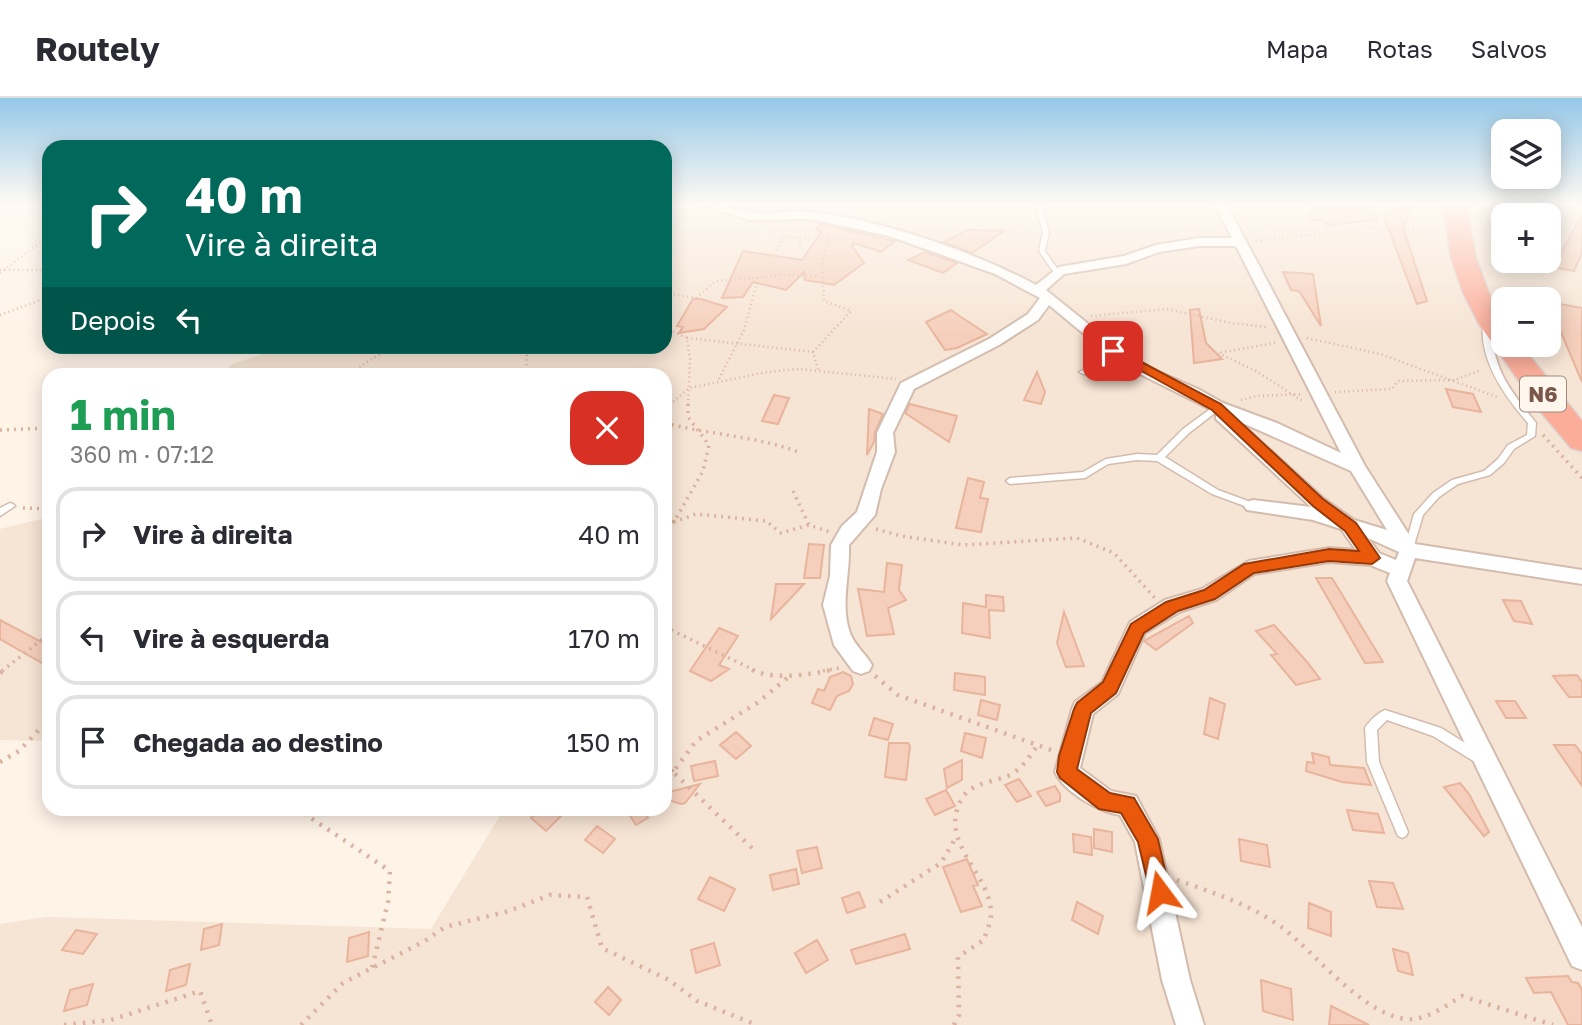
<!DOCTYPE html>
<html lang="pt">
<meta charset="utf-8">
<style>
:root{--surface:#fff;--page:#f7f7f7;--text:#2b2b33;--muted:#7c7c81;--line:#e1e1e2}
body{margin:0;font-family:"Golos Text",sans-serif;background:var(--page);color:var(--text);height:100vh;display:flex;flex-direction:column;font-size:26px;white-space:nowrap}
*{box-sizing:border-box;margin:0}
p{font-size:23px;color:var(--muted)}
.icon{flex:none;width:38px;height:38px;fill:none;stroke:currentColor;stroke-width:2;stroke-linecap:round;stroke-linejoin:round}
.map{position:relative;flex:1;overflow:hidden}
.side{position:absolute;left:42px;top:270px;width:630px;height:448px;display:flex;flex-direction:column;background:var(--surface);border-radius:21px;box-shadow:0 4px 18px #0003}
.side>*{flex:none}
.top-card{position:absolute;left:42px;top:42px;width:630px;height:214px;border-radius:21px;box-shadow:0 4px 18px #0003;background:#00695c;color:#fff;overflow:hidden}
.tools{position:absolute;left:1491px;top:21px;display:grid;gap:14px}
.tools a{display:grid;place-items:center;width:70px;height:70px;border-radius:14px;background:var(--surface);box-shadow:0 4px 18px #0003;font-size:35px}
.pin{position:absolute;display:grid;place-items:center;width:60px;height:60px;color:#fff;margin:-30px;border-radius:14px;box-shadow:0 4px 10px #0006}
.me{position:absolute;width:77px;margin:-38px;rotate:347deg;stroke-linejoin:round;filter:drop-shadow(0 0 5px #0008)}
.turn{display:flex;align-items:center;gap:24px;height:147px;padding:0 28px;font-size:32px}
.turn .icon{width:91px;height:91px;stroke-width:2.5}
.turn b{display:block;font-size:49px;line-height:60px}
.then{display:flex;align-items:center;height:66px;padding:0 28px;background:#0003;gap:14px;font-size:26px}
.round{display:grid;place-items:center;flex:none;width:74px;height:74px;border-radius:21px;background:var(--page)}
.summary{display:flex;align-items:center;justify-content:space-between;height:119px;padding:0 28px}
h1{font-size:42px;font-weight:700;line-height:52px;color:#1e9e55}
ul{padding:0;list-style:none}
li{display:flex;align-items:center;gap:21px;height:94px;margin:0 14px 10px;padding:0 14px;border:4px solid var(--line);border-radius:21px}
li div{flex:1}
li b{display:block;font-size:26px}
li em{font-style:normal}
header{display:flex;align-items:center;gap:42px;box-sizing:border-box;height:98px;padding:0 35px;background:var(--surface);border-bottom:2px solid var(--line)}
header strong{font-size:33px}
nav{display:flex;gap:38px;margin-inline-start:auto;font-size:24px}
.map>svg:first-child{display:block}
.residential{fill:#f6e4d4;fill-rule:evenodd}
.building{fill:#f5cfbc;stroke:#e8b49c;stroke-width:2}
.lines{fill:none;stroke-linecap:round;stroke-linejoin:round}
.lane-casing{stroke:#d3bcae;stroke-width:3}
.street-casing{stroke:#d3bcae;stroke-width:4}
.highway-casing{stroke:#dcd3d0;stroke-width:3}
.path-far2{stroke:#dab29f;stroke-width:2.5;stroke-dasharray:1 3.5;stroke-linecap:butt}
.path-far1{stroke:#dab29f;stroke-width:3.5;stroke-dasharray:2 5;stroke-linecap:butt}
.path{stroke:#dab29f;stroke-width:4.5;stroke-dasharray:2.5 7;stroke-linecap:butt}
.lane{fill:#fff;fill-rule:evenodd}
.street{fill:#fff;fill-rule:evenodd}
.highway{fill:#fbad9a;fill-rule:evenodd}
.route{fill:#ea580c;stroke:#983908;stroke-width:2}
.labels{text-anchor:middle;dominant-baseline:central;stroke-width:7;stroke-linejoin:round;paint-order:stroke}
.shield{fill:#fff7ee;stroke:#a1877a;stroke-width:2}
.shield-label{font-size:21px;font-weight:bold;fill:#795749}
</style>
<header>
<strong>Routely</strong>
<nav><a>Mapa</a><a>Rotas</a><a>Salvos</a></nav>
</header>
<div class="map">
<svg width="1582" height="927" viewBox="0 0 1582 927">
<rect width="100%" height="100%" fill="#fef3e7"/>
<path class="residential" d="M665,107H1582V927H0V826L46,819L431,831L504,711L665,710V276H221L233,266L286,248H665ZM1503,117H1549V163H1503ZM1503,201H1549V247H1503Z
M49,419V643L0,642V431Z"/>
<path class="building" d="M1311,107H1370L1377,122L1328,127L1321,122H1310Z
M1397,107H1413L1405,126H1402L1427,203L1417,206L1383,116L1394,112Z
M1582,117V155L1574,173L1553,169Z
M819,126L895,143L881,154L854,145L852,148L864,165L834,187L805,182L804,174L786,192L753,184L743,199L722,200L743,153L802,162L821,134L817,132Z
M968,132L1004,133L972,155L944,144Z
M925,154L957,165L943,175L908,162Z
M1283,174L1313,176L1321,228L1299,193L1291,192Z
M693,201H701L727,209L704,231L679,235L683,229L677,228Z
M1549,204L1582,210V284L1555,220L1549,219Z
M1199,211L1206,245L1222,261L1194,265L1190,212Z
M951,212L961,219L987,236L957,250L945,252L926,224Z
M1037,274L1045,294L1041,306L1024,302Z
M1446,291L1473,296L1481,314L1453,309Z
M774,297L789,300L778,326L762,323Z
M910,306L957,318L949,344L905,315Z
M869,311L883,316L875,334L874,344L867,357Z
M968,380L984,384L980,400L988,401L981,434L956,430Z
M809,446L824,447L820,480H804Z
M887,465L902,467L899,492L906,502L888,510L894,536L867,538L858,491L884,494Z
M1316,480H1332L1383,564L1365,565Z
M776,486H804L771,521L775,494Z
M986,497L1003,499L1004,513L989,512L990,540L962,535L963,505L986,509Z
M1503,502L1521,503L1532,526L1514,523Z
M1064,514L1084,568L1066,569L1057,545Z
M1189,518L1193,525L1156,552L1144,543Z
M0,522L49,548V569L0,541Z
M1274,527L1307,564L1320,581L1296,587L1271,557L1277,556L1256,533Z
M719,530L738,538L719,567L729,571L711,583L690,573Z
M843,574L851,578L853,586L849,593L837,598L830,612L812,605L818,591L824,593L830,579Z
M955,575L985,579V597L954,592Z
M1577,577L1582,584V599H1569L1553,578Z
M1210,600L1225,606L1218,641L1204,636Z
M981,602L1000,607L997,622L978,617Z
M1496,603H1515L1526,620H1506Z
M874,620L893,626L888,642L869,637Z
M736,634L751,648L736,661L720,647Z
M965,635L986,640L982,660L961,653Z
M889,645H908L910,648L906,682L885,679Z
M1554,647H1575L1582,656V688Z
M1312,655L1329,659L1330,667L1364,670L1371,687L1342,684L1306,673L1307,664L1314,665Z
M962,662V682L947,690L944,671Z
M715,663L718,678L694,683L691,668Z
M1019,681L1031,698L1017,704L1005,687Z
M1460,685L1469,696L1489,734L1484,738L1444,689Z
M700,686L685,705L681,706L665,701V695Z
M1055,688L1060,696V703L1046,708L1037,694Z
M946,692L955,708L935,717L926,701Z
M541,710H569L546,733L531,720Z
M625,710H642L648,720L636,727Z
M1347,712L1378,716L1384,735L1353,732Z
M597,728L615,741L603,755L585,742Z
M1094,731L1112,734V754L1094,750Z
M1073,736L1091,739L1092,757L1074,754Z
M1239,741L1267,747L1270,769L1241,763Z
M817,749L822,770L802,775L797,753Z
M967,761L978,787L973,788L982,808L961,814L943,769Z
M796,771L799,786L773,792L770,777Z
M710,779L735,791L724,813L698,801Z
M1369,783L1393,785L1403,811L1377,809Z
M859,794L865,809L847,815L842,800Z
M1077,804L1103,818L1098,836L1072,822Z
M1309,805L1331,814V838L1308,830Z
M222,826L219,847L201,852L204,831Z
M76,832L97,836L83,856L62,852Z
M369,834L368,858L347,864L349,840Z
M905,836L910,851L856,866L851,852Z
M817,842L828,862L806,875L795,855Z
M714,845L720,867L696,875L691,852Z
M1393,851L1408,855L1413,877L1398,873Z
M190,866L186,887L166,893L170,872Z
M1568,878L1572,884L1578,885L1582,892V927H1568L1551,894L1534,895L1526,880Z
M1261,882L1291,891L1293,922L1263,913Z
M93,886L87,907L64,913L70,892Z
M608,889L621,902L609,917L595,904Z
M1331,908L1369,927H1329Z"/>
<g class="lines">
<g class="lane-casing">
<path id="lane" d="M665,107H669L665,109Z
M1035,107H1041L1049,134L1045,153L1060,175L1059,176H1055L1039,153L1043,134Z
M1483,225H1489L1490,227C1495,275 1508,289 1536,325L1535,338L1514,351L1504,365L1490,377L1458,386L1439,399L1423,417L1412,454H1406L1404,452L1414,416L1433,395L1452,382L1484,373L1498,361L1508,347L1527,337L1528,325C1505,299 1479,263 1483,225Z
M1117,255H1123L1124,257L1086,276H1083L1079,274Z
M1217,306L1220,307V311L1189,335L1165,359L1218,392L1256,406L1258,408L1256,410H1250L1212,396L1157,363L1137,362L1108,366L1085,380L1010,386L1006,383L1010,380L1083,374L1106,361L1137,356L1157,357L1183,331Z
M10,405L13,406L15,408L0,418V410Z
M1385,612L1441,630L1483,656L1485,660L1483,664L1479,665L1475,664L1433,638L1387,622L1377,632L1379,664L1408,734L1406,738L1402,740L1398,738L1367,664L1365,630C1369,623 1378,615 1385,612Z"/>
</g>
<g class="street-casing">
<path id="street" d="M702,107C719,106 732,111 749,114C770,117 792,111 813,114C885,123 972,153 1036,187L1059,169L1124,158L1156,147L1199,140H1232L1215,107H1227L1365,368L1415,446L1582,472V486L1415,460L1407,483L1582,829V872L1572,868L1387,483L1390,475L1370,467L1329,464L1254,476L1216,502L1179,514L1145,535L1118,596L1093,616L1080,670L1111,693L1136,698L1159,741L1190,882L1204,927H1176L1162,882L1135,744L1120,717C1099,714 1064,694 1055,674L1072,611L1075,604L1102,584L1130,524L1165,502L1202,491L1249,463L1329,450L1356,452L1341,431L1313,422L1247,412L1244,408L1247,404L1253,402L1311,409L1216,321V314L1142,277L1108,256L1049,207L1038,222L999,247L914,291L893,335L895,354L881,391L875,417L849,447C850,479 840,506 850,535C854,547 866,556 872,567L869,573L861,576L853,573L834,547L823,507L830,478L831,447L842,428L857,414L877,354V335L901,285L989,241L1028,216L1040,200L995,176L889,138L810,121L750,122ZM1199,148H1236L1341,355L1277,325L1223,305L1198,291L1152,271L1118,250L1046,192L1064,176L1126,166L1159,154ZM1238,323L1351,373L1387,432L1354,422L1324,401ZM1368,440L1399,454L1396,462L1379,455Z"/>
</g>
<g class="highway-casing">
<path id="highway" d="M1443,107H1467L1476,160L1489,195L1503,220V247H1521L1582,323V353L1571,350L1539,312L1479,226L1463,195L1451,160Z"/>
</g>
<path class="path-far2" d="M800,139V151
M1256,143L1366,130L1440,134
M774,156L783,139H828
M0,172H49
M0,175L49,138
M665,195L696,200L716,183L758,180
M0,217L49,199
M1091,218L1167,211L1231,225L1266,229
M665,230L687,240L690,261L688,307
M687,240L813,254L819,274
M1307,240L1380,256L1497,299
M1275,245L1218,255L1256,273L1304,304
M813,254L851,213L824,203L822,168L830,132
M348,276L393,248
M526,276L527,253L531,248
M719,281L744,232L758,180L780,177L820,178
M1335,294L1392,291L1398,283L1455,282L1481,272
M1241,302L1256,298L1303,296
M665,307L673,304L689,290L767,274L799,271L896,281"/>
<path class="path-far1" d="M688,306V319L709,347L703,373L674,424L696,416L766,423L781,435L809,427L830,434
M665,307L669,306
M665,325C710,337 758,338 801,355
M0,332L49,330
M1543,337L1582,380
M793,393L809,427
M23,410L49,411
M665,421L674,424
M876,431L901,438L963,447L1077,440L1114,455L1155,500
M665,529L756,573
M2,573L49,536
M823,573L839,570"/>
<path class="path" d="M752,572C773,582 809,577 831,572
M0,575L4,572
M875,578L898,597L1054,653
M0,664L19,653L49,621
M665,665L673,674
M296,710L390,773L388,804L372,870
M752,750L673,674L696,643L757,605L791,577
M1177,782C1214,795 1252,807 1284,831C1316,856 1370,925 1414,921C1431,919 1447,907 1462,898L1553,927
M880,804L941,765L955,741
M64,927L111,922L200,893L212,927
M301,927L343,885L425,843L445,829L509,813L550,797L587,799L602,850L669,882L697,903L757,927
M954,927L959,917L958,859L984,842C986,834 991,825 991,816C991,775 938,746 961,702C971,683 995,685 1012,676C1023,669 1030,658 1037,648"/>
<use href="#lane" class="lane"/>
<use href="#street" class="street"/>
<use href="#highway" class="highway"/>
</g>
<linearGradient id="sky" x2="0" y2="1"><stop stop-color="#95c8e8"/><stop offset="0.45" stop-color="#fffaf4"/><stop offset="1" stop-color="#fffaf4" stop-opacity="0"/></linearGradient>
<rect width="1582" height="236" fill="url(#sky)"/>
<path class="route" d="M1113,249L1221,306L1323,401L1356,425L1380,460L1372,466L1329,463L1254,475L1215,501L1178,513L1144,535L1116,595L1091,615L1077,671L1110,695L1134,700L1158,741L1170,794L1167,802L1160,805L1152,802L1138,744L1121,715L1099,711L1060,680L1057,674L1059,658L1074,611L1077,605L1103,584L1131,526L1166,504L1204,492L1244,466L1329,451L1359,453L1345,433L1313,408L1212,312L1109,255L1107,253Z"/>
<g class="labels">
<rect class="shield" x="1520" y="278.5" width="46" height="35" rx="5"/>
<g class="shield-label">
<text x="1543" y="296">N6</text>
</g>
</g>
</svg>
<div class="tools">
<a><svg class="icon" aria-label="layers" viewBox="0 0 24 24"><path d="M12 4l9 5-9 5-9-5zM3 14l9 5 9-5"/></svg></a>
<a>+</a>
<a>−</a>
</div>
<div class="pin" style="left:1113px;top:253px;background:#d93025"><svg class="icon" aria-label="arrive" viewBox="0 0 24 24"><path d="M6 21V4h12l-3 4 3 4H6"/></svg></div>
<svg class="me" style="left:1160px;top:794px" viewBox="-20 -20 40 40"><path d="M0-17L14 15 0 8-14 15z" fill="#ea580c" stroke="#fff" stroke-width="4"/></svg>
<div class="top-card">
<div class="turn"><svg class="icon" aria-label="right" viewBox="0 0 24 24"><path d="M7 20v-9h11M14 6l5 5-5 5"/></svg><div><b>40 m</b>Vire à direita</div></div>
<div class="then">Depois<svg class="icon" aria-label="left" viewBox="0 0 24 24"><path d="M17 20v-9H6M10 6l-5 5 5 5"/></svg></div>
</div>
<section class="side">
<div class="summary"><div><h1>1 min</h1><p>360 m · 07:12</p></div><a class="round" style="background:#d93025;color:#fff"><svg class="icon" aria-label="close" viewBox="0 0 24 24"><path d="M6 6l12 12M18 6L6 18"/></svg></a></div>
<ul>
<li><svg class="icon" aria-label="right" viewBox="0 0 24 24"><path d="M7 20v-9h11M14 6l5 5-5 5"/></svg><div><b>Vire à direita</b></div><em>40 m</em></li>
<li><svg class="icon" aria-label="left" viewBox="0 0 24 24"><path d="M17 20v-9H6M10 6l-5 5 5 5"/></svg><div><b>Vire à esquerda</b></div><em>170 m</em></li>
<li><svg class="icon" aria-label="arrive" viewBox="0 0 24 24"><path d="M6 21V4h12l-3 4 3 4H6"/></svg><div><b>Chegada ao destino</b></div><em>150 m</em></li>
</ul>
</section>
</div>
